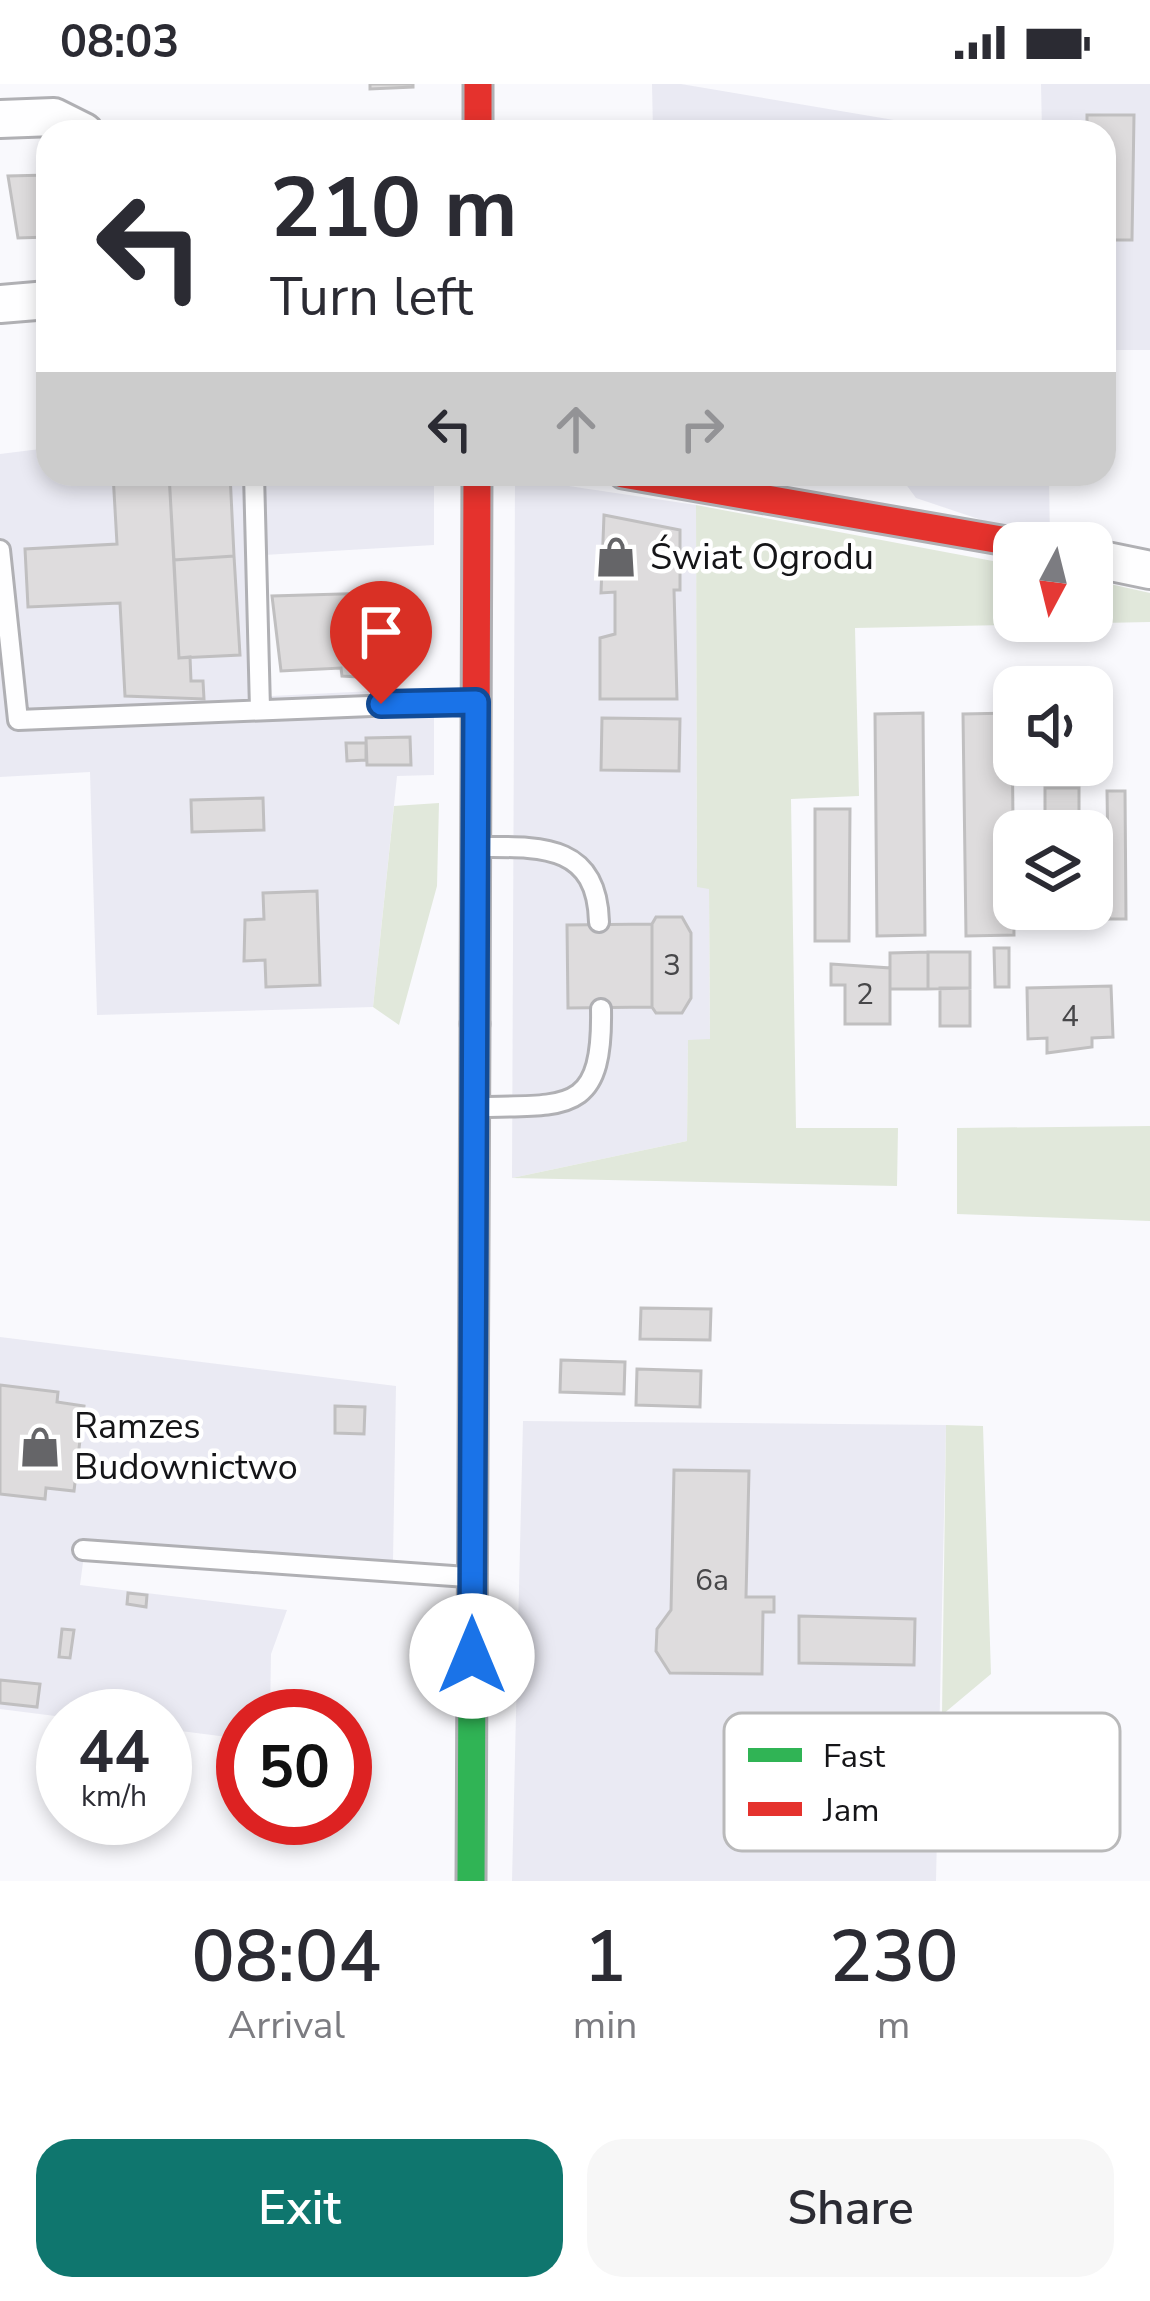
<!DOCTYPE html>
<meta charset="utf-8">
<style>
:root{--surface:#fff;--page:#f7f7f7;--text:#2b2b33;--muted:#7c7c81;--accent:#0f766e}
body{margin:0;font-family:"Nunito Sans",sans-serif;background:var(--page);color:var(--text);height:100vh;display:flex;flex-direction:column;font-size:45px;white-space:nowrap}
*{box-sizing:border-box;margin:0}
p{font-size:39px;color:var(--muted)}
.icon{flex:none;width:66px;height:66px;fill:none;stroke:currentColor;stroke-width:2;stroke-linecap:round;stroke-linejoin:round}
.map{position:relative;height:1797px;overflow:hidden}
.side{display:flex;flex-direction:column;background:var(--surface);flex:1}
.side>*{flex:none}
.top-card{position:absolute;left:36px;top:36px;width:1080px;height:366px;border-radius:36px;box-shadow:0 6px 18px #0003;background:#fff;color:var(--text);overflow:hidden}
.needle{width:78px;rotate:187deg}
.fabs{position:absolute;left:993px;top:438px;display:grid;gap:24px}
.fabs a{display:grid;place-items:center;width:120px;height:120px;border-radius:24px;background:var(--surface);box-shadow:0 6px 18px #0003;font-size:60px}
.speed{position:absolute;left:36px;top:1605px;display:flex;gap:24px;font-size:60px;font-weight:700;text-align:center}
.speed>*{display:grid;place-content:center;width:156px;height:156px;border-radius:50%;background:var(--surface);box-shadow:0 6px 18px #0003;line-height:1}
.speed small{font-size:30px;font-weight:400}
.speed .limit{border:18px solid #d22;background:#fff;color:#111}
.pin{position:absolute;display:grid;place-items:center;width:102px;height:102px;color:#fff;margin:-123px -51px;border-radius:50% 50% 50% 0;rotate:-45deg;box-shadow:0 0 12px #0007}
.pin .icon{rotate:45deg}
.me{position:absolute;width:132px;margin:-66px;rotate:0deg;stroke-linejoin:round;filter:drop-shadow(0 0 9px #0008)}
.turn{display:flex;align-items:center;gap:42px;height:252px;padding:0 36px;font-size:54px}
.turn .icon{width:156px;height:156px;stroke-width:2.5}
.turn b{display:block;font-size:84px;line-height:102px}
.lanes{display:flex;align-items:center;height:114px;padding:0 36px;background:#0003;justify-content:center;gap:60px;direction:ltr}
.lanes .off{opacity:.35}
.eta{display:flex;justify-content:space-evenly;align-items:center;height:204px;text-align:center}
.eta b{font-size:72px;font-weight:600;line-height:84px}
.cta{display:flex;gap:24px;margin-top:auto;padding:24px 36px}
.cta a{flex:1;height:138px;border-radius:36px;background:var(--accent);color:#fff;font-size:48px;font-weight:600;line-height:138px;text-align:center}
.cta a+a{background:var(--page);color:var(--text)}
.status{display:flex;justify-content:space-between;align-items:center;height:84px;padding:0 60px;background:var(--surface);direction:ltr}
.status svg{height:33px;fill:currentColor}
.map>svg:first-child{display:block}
.built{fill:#eaeaf3}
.green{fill:#e1e8db}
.building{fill:#dedcdd;stroke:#c0bfc0;stroke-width:3}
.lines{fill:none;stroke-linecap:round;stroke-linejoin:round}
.lane-casing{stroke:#b0b0b4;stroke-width:24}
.street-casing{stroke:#b0b0b4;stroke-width:42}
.fast-casing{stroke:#b0b0b4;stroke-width:33}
.jam-casing{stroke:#b0b0b4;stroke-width:33}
.lane{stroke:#fefeff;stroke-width:18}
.street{stroke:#fefeff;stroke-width:36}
.fast{stroke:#30b455;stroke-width:27}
.jam{stroke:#e5322d;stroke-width:27}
.route-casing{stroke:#114b97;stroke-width:30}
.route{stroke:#1a73e8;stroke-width:21}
.labels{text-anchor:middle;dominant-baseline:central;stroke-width:9;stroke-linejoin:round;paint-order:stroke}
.number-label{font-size:30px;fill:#474749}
.poi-label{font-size:36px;fill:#151518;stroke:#fff;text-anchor:start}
.key{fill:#fff;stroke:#b9b9ba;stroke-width:3}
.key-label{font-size:33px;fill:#151518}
</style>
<div class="status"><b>08:03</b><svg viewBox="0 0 49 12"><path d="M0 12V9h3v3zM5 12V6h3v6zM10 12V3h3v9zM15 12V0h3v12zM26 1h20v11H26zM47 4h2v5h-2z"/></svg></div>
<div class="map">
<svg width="1150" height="1797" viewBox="0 0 1150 1797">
<rect width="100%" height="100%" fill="#f9f9fd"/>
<path class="built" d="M652,0H681L965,48H653Z
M1041,0H1150V266H1104V48H1042Z
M48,364V390H440L434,399V461L264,471L271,612L434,604V691L397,692L373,923L97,931L90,688L0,693V370Z
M881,390H1049L1050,459L916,414L902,395Z
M515,394L696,421L697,802L709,804L710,956L688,957L687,1057L512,1094Z
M0,1253L396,1302L393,1477H274L86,1456L80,1501L287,1526L271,1570L270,1632H243V1655L165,1645V1632L63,1633L0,1625Z
M523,1337L946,1341L936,1797H512Z"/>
<path class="green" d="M696,421L1014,481V537H1092V496L1150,509V538L855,544L859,712L791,715L796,1044H898L897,1102L512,1094L687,1057L688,956L710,955L709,805L697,803Z
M439,719L437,802L399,941L373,923L394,722Z
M1150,1042V1137L957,1130V1044Z
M946,1341L983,1342L991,1590L942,1631Z"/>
<path class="building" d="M370,0H413V3L370,5Z
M1087,31H1134L1132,156H1104V48H1087Z
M48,91V153L18,154L8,92Z
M113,390H169L179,574L190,573L191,597H203L204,615L125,612L120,519L28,523L25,465L117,460Z
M169,390H230L234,472L174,476Z
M604,431L680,446V506H674L677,615H600V554L615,550V508L601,509Z
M234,472L240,571L179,574L174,476Z
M375,509L377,541L389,540L394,595L342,592L341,584L281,587L272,512Z
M923,629L925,851L877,852L875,630Z
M1012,629L1014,851L966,852L963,630Z
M602,634L680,635L679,687L601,686Z
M410,653L411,681H367L366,654Z
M346,659H366V676L347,677Z
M1045,704H1079V747H1045Z
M1107,707H1125L1126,835H1109Z
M263,714L264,746L192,748L191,716Z
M815,725H850L849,857H815Z
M317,807L320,901L266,903L265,876L244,877L245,836L264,835L263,809Z
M1044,825H1079V837L1044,836Z
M656,833H682L691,849V914L682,929H656L652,923V840Z
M652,840V923L568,924L567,841Z
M994,864H1009V903H995Z
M928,868V905H890V869Z
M928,868H970V904L928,905Z
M831,880L890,884V940H845V901H831Z
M1111,902L1113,953L1092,954V963L1047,969V954L1028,955L1027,904Z
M940,904H970V942H940Z
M641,1224L711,1225L710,1256L640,1255Z
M561,1276L625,1278L624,1310L560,1308Z
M637,1285L701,1287L700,1323L636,1321Z
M0,1301L58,1308L57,1318L84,1322L74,1407L46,1404L45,1415L0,1410Z
M335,1322L365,1323L364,1350L335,1349Z
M674,1386L749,1387L746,1513H774V1528H763L762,1590L670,1589L656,1567L657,1545L671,1526Z
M128,1509L147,1511L146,1523L127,1520Z
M799,1532L915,1535L914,1581L799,1579Z
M62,1545L74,1546L70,1574L59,1573Z
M0,1596L40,1600L37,1623L0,1619Z"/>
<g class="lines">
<g class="lane-casing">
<path id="lane" d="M254,390L260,625
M0,466L18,636L471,618
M476,763C538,763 597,758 599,838
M479,1023C568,1021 603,1030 601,925
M83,1466L467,1493"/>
</g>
<g class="street-casing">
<path id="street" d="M0,35L54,33L84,48
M0,220L48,216
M1092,474L1150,486"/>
</g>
<g class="fast-casing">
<path id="fast" d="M471,1797L475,940"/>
</g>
<g class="jam-casing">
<path id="jam" d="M478,0V48
M623,390L1018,459
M475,940L477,390"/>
</g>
<use href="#lane" class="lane"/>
<use href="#street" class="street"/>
<use href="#fast" class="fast"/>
<use href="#jam" class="jam"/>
</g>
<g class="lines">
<g class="route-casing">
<path id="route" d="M381,620L476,618L472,1572"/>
</g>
<use href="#route" class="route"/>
</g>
<defs>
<g id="shop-bare" transform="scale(3.24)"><path d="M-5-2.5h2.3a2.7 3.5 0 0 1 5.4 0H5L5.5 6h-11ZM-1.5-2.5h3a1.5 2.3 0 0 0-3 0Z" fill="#656568" stroke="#fff" stroke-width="2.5" paint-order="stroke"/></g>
</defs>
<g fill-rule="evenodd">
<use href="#shop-bare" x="616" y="473"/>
<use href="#shop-bare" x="40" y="1363"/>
</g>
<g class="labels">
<g class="number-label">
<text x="672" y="881">3</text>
<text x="865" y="910">2</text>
<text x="1070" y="932">4</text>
<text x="712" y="1496">6a</text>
</g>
<g class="poi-label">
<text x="650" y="473">Świat Ogrodu</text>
<text x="74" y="1342">Ramzes<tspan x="74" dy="41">Budownictwo</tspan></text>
</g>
</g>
<rect x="724" y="1629" width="396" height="138" rx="18" class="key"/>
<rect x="748" y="1664" width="54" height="14" fill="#30b455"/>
<rect x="748" y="1718" width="54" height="14" fill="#e5322d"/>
<g class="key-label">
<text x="823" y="1683">Fast</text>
<text x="823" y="1737">Jam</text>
</g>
</svg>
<div class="fabs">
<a><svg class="needle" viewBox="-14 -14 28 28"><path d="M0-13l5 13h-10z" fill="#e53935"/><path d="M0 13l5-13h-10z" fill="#7c7c81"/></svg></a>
<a><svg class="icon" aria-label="sound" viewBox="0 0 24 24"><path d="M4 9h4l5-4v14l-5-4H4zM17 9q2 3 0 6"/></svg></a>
<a><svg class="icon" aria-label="layers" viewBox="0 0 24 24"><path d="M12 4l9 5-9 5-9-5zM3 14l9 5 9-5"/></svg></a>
</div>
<div class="speed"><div>44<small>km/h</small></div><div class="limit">50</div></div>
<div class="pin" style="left:381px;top:620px;background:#d93025"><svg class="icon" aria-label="arrive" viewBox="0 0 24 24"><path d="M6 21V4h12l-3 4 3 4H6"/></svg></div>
<svg class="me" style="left:472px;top:1572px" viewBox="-20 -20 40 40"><circle r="19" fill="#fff"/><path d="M0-13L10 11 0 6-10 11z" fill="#1a73e8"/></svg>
<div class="top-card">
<div class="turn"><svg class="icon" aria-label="left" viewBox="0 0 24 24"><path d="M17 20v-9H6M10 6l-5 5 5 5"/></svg><div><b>210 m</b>Turn left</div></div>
<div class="lanes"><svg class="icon" aria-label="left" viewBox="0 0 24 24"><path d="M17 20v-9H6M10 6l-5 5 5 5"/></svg><svg class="icon off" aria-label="ahead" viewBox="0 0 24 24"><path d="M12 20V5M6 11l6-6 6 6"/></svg><svg class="icon off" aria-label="right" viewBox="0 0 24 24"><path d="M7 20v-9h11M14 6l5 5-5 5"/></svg></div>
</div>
</div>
<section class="side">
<div class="eta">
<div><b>08:04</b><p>Arrival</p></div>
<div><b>1</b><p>min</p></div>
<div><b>230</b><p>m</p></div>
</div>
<div class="cta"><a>Exit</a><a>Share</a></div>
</section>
